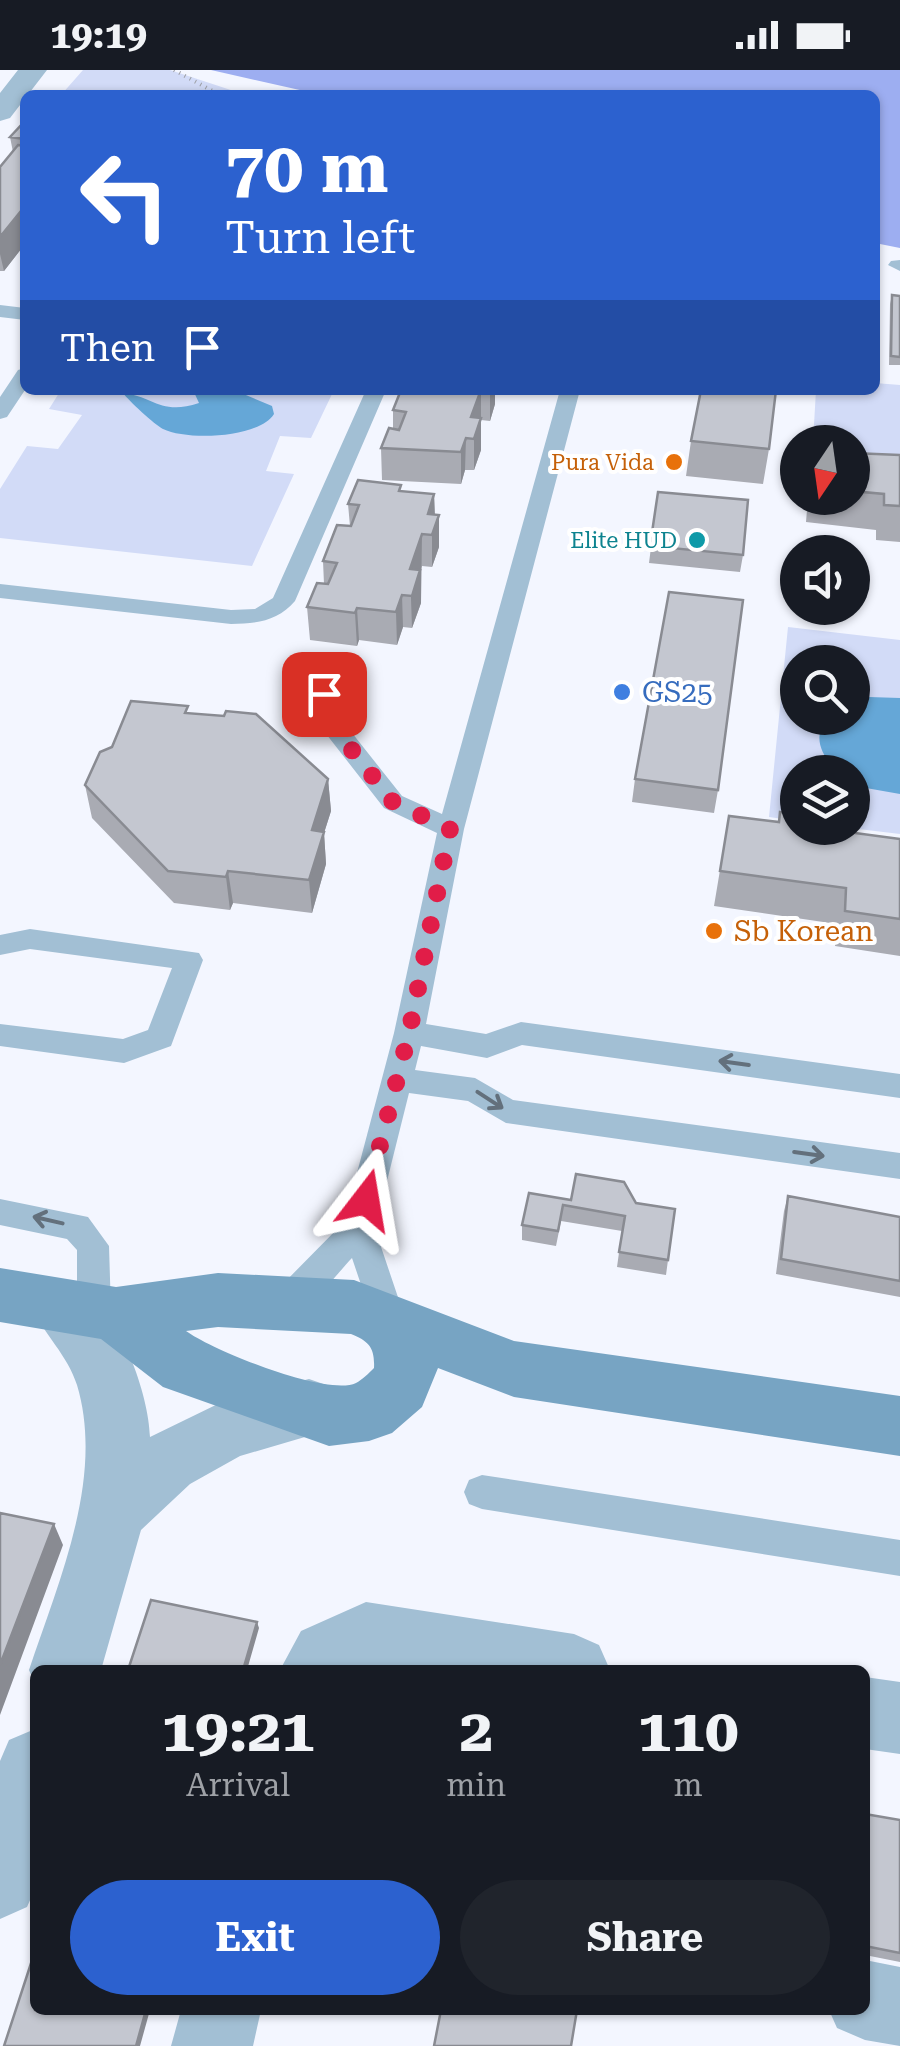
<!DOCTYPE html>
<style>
:root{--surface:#171b24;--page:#20242c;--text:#f1f3f6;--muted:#9ea1a6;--accent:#2c61cf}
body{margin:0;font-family:"Roboto Serif",serif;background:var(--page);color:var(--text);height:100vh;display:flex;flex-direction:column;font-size:38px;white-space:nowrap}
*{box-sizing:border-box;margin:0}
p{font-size:32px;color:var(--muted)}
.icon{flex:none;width:55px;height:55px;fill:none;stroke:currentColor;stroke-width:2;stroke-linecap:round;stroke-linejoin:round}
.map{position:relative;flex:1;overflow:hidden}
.sheet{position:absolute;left:30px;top:1595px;width:840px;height:350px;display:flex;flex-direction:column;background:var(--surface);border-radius:15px;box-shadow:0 2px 8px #0004}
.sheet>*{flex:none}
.hud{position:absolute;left:20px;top:20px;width:860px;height:305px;border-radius:15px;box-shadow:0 2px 8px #0004;background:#2c61cf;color:#fff;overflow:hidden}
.needle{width:65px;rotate:193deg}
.fabs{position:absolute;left:780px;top:355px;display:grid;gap:20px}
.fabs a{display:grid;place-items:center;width:90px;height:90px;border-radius:50%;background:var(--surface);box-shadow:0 2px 8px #0004;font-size:50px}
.pin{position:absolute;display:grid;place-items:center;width:85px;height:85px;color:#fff;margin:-42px;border-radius:20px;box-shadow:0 5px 15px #0006}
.me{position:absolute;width:110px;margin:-55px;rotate:14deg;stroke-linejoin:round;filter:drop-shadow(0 0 8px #0008)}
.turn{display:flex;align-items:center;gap:35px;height:210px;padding:0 40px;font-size:45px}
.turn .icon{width:130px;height:130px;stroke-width:2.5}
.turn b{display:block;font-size:70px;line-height:85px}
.then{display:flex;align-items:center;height:95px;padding:0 40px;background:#0003;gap:20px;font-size:38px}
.eta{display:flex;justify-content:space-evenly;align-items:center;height:170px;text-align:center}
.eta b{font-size:60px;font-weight:700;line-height:70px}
.primary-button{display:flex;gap:20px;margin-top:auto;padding:20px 40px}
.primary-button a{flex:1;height:115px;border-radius:60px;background:var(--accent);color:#fff;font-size:40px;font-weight:700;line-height:115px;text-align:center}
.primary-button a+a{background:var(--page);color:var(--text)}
.status{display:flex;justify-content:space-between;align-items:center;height:70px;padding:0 50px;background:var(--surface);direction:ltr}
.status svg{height:28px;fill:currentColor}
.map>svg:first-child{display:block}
.green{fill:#d2dbf7;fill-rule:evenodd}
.forest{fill:#9daef1}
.water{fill:#65a7d7}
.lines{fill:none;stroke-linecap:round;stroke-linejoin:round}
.path{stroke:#9ea0a6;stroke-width:4;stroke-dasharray:1 5;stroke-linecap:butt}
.lane{fill:#a2bfd4;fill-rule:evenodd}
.street{fill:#a2bfd4;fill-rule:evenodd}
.secondary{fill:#77a4c3;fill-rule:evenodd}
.wall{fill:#a9abb3}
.shaded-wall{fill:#898b92}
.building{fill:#c4c7d0;stroke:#898b92;stroke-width:2.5}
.oneway{stroke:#63707c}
.route{stroke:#e11d48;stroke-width:18;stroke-dasharray:0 32.4}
.food-dot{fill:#e8710a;stroke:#fff;stroke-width:4}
.culture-dot{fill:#0f9aa8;stroke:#fff;stroke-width:4}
.shop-dot{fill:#3f7fe0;stroke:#fff;stroke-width:4}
.labels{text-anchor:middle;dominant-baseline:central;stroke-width:8;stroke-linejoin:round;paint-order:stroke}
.far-food-label{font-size:22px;fill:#c56008;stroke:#fff;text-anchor:end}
.far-culture-label{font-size:22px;fill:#0d838f;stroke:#fff;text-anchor:end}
.shop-label{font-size:28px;fill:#366cbe;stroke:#fff;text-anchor:start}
.food-label{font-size:28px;fill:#c56008;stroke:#fff;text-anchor:start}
</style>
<div class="status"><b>19:19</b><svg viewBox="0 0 49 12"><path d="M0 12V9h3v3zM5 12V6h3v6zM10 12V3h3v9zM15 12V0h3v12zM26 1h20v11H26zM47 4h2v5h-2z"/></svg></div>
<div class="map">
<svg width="900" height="1976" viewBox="0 0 900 1976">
<rect width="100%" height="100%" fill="#f3f6ff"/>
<path class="green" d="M83,0H170L246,25H61Z
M875,313L900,315V428L853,423L852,372H813L816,320H875Z
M61,320H311L333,322L311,368L280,366L266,401L294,404L252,496L0,468V419L27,376L58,379L82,345L49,339Z
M788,557L900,570V764L850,758L852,702H798L797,751L769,747ZM798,592H852V648H798Z"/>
<path class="forest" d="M211,0H900V178L875,173V25H322Z"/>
<path class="water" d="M193,320H234L272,336L274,344C259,368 188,371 163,359C155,355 128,330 123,323C153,326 161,346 199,333Z
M869,627L900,628V724L866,718L853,711L852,702H839C822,687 812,669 826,648H852L853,631Z"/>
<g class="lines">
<path class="path" d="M174,0L220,25"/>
<path class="lane" d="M900,190V201L888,195L891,191Z
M0,235L25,238V250L0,247Z
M25,298V320L7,347L0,349V327L18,300Z
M366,320H386L295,531C278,551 256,554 231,554L0,528V514L231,540L255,539L273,528Z
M560,320H580L464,759L426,954L486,964L521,952L900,1004V1028L522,975L487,988L421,976L415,1000L475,1008L513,1030L900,1083V1109L506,1053L468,1031L409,1023L375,1159L406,1251L401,1262L389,1266L377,1262L352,1188C333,1207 305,1252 276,1241L271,1231L276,1221L344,1152L394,963L437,763L384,738L316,651L307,597L319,589L328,592L341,649L402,726L442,744Z
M30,859L199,883L203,890L171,976L124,993L0,976V954L123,969L148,960L172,898L30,879L0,885V865Z
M0,1129L88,1147L109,1176L111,1241L106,1251L94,1256L82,1251L77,1241V1180L67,1169L0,1155Z
M482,1405L900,1470V1506L482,1439L469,1434L464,1422L469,1410Z"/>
<path class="street" d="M18,0H47L10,48L0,51V23Z
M62,1209C68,1211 79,1213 84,1217C120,1245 149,1324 150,1367L226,1330L309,1309L332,1317L341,1338L332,1359L240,1386L190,1414L141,1460L101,1600H35V1614L29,1600C58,1513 105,1408 77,1315C68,1286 44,1264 31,1236L40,1217Z
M366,1532L574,1564L599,1575L610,1600H280L301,1561Z
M865,1607L900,1612V1684L865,1679Z
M35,1659V1819L27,1837L0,1849V1691L9,1670Z
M865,1890L900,1897V1976L865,1970L837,1958L829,1940H865Z
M181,1940H261L253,1976H171Z"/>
<path class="secondary" d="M0,1198L116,1217L218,1203L354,1210L514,1271L900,1326V1386L514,1327L438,1298L422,1337L392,1363L369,1371L329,1376L163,1317L101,1269L0,1252ZM218,1257L351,1264C369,1271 375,1278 374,1298C369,1303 362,1310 356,1313C327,1327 212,1280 186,1261Z"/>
</g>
<path class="wall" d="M25,51V174L4,201H0V97L13,82L10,67Z
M892,225L900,226V295H889L890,234Z
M401,320H495V334L490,351L481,350V380L474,400H465L461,414L382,410L381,378L393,359V340Z
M691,371L769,379L763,414L686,406Z
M852,383L900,385V472L876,470V460L806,452L808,428H852Z
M401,421L434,424L435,444L439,445V477L432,497L422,496L420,502L421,533L412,558L403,557L397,575L359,570L357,576L310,570L307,537L324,514L323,491L350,456L348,434Z
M658,422L743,485L740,502L649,493Z
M189,643L328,709L331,741L324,763L326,794L312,843L233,833L230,840L174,833L92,748L85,715L112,677Z
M635,709L718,720L714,743L632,732Z
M780,742L840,761L900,769V886L835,876L837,854L714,836L729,746L778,752Z
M624,1112L668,1190L666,1205L617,1197L622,1161L561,1151L556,1176L522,1170V1155L571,1130Z
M788,1126L900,1147V1227L776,1204L784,1141Z
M865,1744L900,1750V1892L865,1885Z"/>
<path class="shaded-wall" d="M25,136V174L4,201L0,184V167Z
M481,320V380L474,400V369L471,347Z
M490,320H495V334L490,351Z
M466,368L465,400L461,414V382Z
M434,424L435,456L439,445V477L432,497V466L428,444Z
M422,464L421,533L412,558L410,499Z
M402,525L403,557L397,575L396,542Z
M357,538L359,570L357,576L355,543Z
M328,709L331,741L324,763L326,794L312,843L309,810L312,760Z
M228,801L233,833L230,840L226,807Z
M54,1454L63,1475L0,1645V1595Z
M257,1552L259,1558L247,1600H243Z
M146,1940H150L140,1976H136Z"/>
<path class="building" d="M25,51V69L10,67Z
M18,75L25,76V136L0,167V97Z
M892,225L900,226V287L891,286Z
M401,320H481L471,347L481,348L474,369L466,368L461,382L381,378L389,358L399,360L406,342L393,340Z
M701,320H776L769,379L691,371Z
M852,383L900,385V436L884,435V424L852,421Z
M358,410L401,415L399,421L434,424L428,444L439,445L432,465L422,464L410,499L420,500L412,526L402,525L396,542L357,538L355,543L307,537L317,513L328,514L337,493L323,491L337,455L351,456L359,435L348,434Z
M658,422L748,430L743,485L650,476Z
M669,522L743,530L718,720L635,709Z
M131,631L188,636L185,643L224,646L226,641L256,644L328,709L312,760L324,762L309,810L228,801L226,807L168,801L85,715L100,682L112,677Z
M780,742L798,744V758H841L840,761L900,769V849L845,841L846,818L720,801L729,746L779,752Z
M576,1104L624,1112L636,1133L675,1139L668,1190L619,1182L625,1146L563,1135L558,1161L522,1155L529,1123L571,1130Z
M788,1126L900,1147V1211L781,1189Z
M0,1443L54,1454L0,1595Z
M151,1530L257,1552L243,1600H128Z
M865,1744L900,1750V1883L865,1876Z
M35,1881V1940H146L136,1976H4Z
M441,1940H577L571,1976H434Z"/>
<defs><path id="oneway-shaft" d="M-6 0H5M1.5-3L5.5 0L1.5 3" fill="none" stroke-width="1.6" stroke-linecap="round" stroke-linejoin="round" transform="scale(2.5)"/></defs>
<g class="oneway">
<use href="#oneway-shaft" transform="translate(734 993) rotate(-172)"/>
<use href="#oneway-shaft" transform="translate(490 1030) rotate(33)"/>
<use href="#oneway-shaft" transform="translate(809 1084) rotate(8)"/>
<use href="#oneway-shaft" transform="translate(48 1150) rotate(-167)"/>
</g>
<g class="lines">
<path class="route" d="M324,624L329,651L393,732L450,759L409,963L366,1130"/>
</g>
<g class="food-dot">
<circle cx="674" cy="392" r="10"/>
<circle cx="714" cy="861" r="10"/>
</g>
<circle class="culture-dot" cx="697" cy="470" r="10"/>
<circle class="shop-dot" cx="622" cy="622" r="10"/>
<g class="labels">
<g class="far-food-label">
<text x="654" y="392">Pura Vida</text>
</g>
<g class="far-culture-label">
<text x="677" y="470">Elite HUD</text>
</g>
<g class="shop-label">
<text x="642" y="622">GS25</text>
</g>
<g class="food-label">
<text x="734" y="861">Sb Korean</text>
</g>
</g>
</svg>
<div class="fabs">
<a><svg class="needle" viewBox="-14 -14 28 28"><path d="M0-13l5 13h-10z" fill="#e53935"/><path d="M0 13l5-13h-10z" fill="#9ea1a6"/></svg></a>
<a><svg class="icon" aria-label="sound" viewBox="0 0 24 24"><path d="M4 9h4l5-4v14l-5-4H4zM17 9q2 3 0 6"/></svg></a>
<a><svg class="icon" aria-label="search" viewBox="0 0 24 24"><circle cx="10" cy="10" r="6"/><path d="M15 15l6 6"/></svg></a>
<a><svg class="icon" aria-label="layers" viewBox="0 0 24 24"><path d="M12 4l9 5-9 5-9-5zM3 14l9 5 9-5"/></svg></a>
</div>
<div class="pin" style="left:324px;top:624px;background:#d93025"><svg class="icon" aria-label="arrive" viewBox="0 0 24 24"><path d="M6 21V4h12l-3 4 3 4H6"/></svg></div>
<svg class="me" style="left:366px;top:1130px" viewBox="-20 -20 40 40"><path d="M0-17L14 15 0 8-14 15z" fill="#e11d48" stroke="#fff" stroke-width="4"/></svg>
<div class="hud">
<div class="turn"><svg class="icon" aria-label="left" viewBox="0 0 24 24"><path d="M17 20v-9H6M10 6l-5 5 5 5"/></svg><div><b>70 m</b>Turn left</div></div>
<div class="then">Then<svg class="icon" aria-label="arrive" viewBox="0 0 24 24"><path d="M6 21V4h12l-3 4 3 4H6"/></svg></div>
</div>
<section class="sheet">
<div class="eta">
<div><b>19:21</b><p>Arrival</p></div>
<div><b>2</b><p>min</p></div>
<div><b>110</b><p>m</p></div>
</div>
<div class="primary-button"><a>Exit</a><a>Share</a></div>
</section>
</div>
